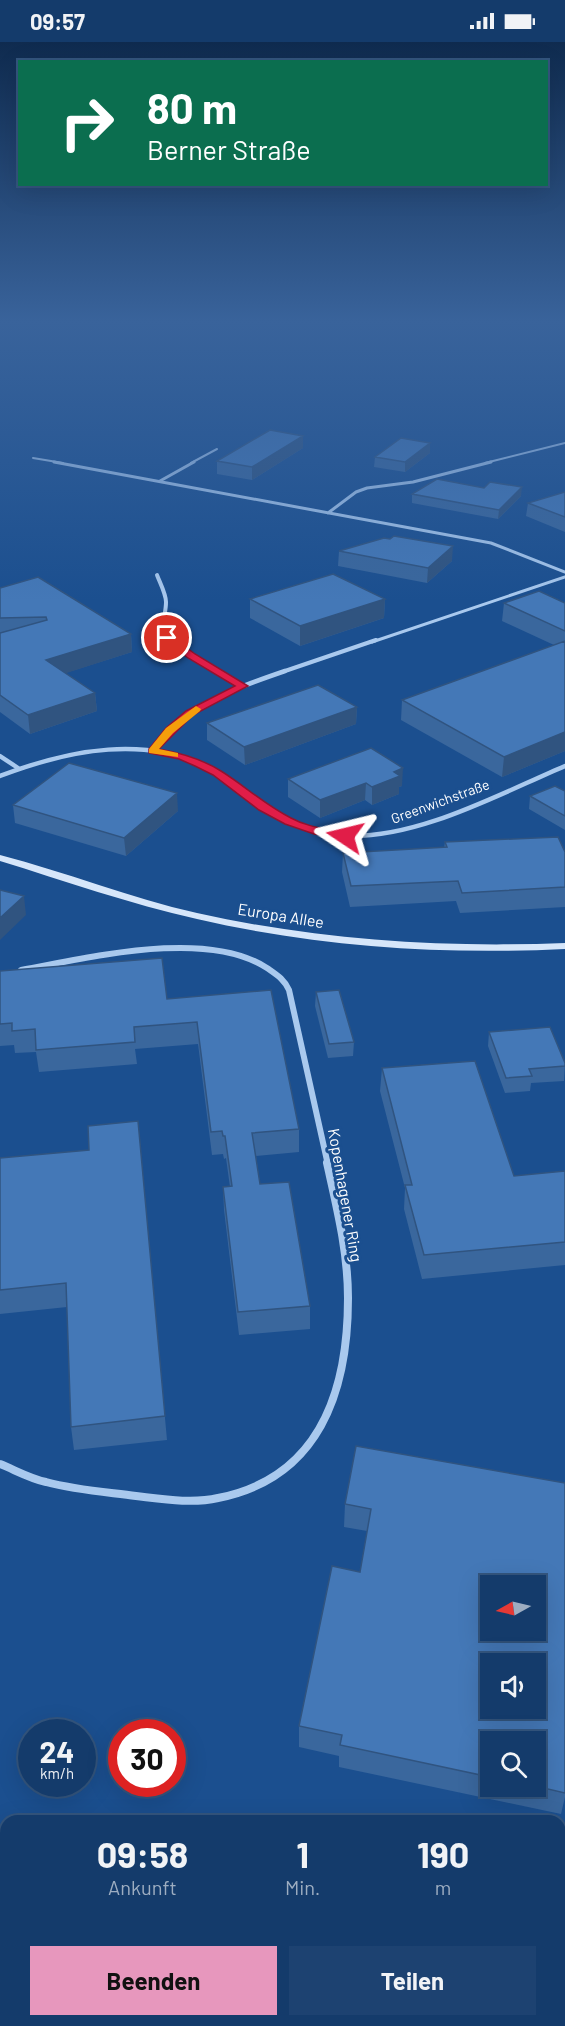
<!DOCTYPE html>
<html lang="de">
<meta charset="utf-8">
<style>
:root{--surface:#143b6b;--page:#1d4271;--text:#f1f3f6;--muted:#9dadc1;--line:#33557e;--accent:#e797bd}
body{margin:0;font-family:Barlow,sans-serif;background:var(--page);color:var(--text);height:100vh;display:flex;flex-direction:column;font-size:22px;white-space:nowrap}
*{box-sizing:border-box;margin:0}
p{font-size:20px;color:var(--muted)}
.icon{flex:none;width:33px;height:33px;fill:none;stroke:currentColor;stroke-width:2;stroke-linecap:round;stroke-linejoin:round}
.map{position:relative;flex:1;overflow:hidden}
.panel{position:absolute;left:0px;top:1773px;width:566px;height:212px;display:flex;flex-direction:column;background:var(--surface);border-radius:18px 18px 0 0;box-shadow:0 6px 24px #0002,0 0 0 2px var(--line)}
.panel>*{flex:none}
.top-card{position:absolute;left:18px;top:18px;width:530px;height:126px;border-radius:0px;box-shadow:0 6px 24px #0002,0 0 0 2px var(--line);background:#0b6e4f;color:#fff;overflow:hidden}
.needle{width:39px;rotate:262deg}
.tools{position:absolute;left:480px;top:1533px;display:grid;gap:12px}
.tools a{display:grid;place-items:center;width:66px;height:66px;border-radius:0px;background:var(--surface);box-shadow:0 6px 24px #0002,0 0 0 2px var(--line);font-size:30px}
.speed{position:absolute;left:18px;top:1677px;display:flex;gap:12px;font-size:30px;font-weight:700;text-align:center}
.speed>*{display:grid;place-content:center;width:78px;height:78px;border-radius:50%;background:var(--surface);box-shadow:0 6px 24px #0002,0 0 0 2px var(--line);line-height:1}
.speed small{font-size:15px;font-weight:400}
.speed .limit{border:9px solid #d22;background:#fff;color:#111}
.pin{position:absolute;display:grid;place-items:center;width:51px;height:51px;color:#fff;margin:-26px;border:3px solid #fff;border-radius:50%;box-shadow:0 2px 6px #0007}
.me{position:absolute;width:66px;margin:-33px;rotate:280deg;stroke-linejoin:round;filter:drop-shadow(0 0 4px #0008)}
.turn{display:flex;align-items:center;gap:21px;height:126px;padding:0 30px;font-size:27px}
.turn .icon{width:78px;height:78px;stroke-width:2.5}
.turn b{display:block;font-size:42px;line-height:51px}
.eta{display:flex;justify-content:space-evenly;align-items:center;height:102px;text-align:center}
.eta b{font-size:36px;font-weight:700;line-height:42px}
.cta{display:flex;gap:12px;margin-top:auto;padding:12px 30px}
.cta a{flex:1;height:69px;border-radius:0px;background:var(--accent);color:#111;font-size:24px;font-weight:700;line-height:69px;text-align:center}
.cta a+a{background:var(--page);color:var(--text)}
.status{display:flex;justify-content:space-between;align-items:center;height:42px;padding:0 30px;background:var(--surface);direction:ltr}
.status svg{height:16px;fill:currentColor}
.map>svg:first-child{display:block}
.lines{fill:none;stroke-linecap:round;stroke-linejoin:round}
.service-far2{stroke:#a9c9ee;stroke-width:2}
.service-far1{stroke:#a9c9ee;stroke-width:3}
.service{stroke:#a9c9ee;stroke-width:4}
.minor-far3{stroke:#a9c9ee;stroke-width:4}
.minor-far2{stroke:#a9c9ee;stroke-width:4.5}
.minor-far1{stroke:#a9c9ee;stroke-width:6}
.minor{stroke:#a9c9ee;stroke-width:8}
.secondary{fill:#d6e6fa;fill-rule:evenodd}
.wall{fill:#3a679d;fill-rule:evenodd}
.shaded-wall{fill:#305480}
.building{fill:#4478b7;stroke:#305480;stroke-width:1.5;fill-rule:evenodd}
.route{fill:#e11d48;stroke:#92132f;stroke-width:1.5}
.slow{fill:#f59e0b}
.labels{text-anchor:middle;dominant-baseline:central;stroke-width:6;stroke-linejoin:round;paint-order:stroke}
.far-street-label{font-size:14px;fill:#fff;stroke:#1b4f8f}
.street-label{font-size:16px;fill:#fff;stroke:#1b4f8f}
</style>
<div class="status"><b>09:57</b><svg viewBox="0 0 49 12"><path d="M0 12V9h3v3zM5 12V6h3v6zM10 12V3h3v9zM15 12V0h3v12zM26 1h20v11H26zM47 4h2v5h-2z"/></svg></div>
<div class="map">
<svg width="565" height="1984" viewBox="0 0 565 1984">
<rect width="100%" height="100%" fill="#1b4f8f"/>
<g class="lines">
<path class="service-far2" d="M33,416L63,421
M191,421L217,407
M485,421L565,401"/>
<path class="service-far1" d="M54,420L491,501L565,530
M160,439L194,420
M328,471L356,450L367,446L413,440L491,420
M372,600L565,535"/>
<path class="service" d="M285,629L376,598"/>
<path class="minor-far3" d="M157,533C160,541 166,552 166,560C166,576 157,588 172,600"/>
<path class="minor-far2" d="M170,598L191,614L243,644
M152,709C193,661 227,649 285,629
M0,714L18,726
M0,734C68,708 149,691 216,730C231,738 243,751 256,761C280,779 314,793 345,794C418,797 499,752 565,724"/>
<path class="minor-far1" d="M21,928C89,916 206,886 267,926C277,933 284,937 289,948L328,1123"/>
<path class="minor" d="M0,1422C15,1428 31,1437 46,1440C76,1448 106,1450 136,1454C162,1457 192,1462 218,1456C319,1436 348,1350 348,1256C348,1210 337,1166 327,1121"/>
<path class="secondary" d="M0,813C66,830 130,856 197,871C318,898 441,906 565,901V907C441,913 318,905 197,877C130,862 65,839 0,819Z"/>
</g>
<path class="wall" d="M303,394V406L252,438L217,432V419Z
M430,401V411L405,430L374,425L375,415Z
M565,450V490L526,474L528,461Z
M412,452L521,454L498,477L412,461Z
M339,509L452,519L427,541L338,524Z
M0,546L131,592L132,610L65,631L95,651L97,669L30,692L0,670Z
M250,557H385L384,576L300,604L250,576Z
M504,561H565V709L502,735L401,678L402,658L554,603L502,579Z
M357,665L356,682L245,723L207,698V681Z
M371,706L402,744L399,745V752L372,763L365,758L320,776L288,755V737Z
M565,749V788L529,767L530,754Z
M13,763L178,769L126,814L15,781Z
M445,800L565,810V865L460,871L456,859L350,865L342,830L343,811L444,806Z
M0,929L167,957L271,948L299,1087V1110L256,1114L260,1142L310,1264V1287L239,1293L224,1168L223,1145H230L226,1116L224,1117L223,1112L212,1113L198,1002L135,1007L137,1022L39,1030L36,1010L15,1011L14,1003L0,1004Z
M316,950L354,1000L353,1014L328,1016L315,964Z
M489,990L565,1021L564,1039L531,1041L530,1049L505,1051L488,1004Z
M382,1026L514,1134L565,1129V1223L422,1237L404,1167L405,1146L380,1049Z
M138,1079L167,1398L74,1408L71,1385L67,1265L0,1272V1116L89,1108Z
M565,1441V1755L561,1772L339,1725V1714L299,1705V1684L360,1530L367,1489L344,1485L345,1462ZM490,1700L536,1744H490Z"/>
<path class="shaded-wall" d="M303,394V406L252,438V425Z
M430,401V411L405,430V420Z
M522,445L521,454L498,477L499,468Z
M453,504L452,519L427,541L428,526Z
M385,557L384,576L300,604V584Z
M131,592L132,610L48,637L46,618Z
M95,651L97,669L30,692L28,673Z
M357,665L356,682L245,723L244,705Z
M565,690V709L502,735L504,715Z
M403,726L402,744L399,745V752L372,763V745L394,730Z
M366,741L365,758L320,776V758Z
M177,751L178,769L126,814L124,796Z
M24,854L26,873L0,898V876Z"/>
<path class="building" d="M270,388L303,394L252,425L217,419Z
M401,396L430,401L405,420L375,415Z
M437,437L484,446L490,440L522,445L499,468L412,452Z
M565,450V475L528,461Z
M394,494L453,504L428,526L339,509L384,496L390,497Z
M333,532L385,557L300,584L250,557Z
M38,535L131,592L46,618L95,651L28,673L0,653V591L47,578L46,575L0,576V546Z
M539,549L565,561V589L504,561Z
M565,599V690L504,715L402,658Z
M318,643L357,665L244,705L207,681Z
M371,706L403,726L394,730L400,734L372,745L366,741L320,758L288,737Z
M69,721L177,751L124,796L13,763Z
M555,744L565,749V774L530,754Z
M558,795L565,810V845L462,851L458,839L351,844L343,811L447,805L445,800Z
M0,848L24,854L0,876Z
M162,916L167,957L271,948L299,1087L252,1091L260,1142L289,1140L310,1264L238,1270L223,1145L232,1144L225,1094H223L222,1089L211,1090L197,980L134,985L135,1000L36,1008L35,987L12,989V981L0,982V929Z
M339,948L354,1000L329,1002L316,950Z
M550,985L565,1021V1024L529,1027L532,1034L506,1036L489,990Z
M475,1019L514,1134L565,1129V1200L424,1213L405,1143H412L382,1026Z
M138,1079L165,1374L71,1385L66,1241L0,1248V1116L89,1108L88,1084Z
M356,1404L565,1441V1751L535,1744L536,1700H490V1735L340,1703L342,1693L299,1684L332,1524L360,1530L371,1467L345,1462ZM490,1544H536V1588H490ZM490,1622H536V1666H490Z"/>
<linearGradient id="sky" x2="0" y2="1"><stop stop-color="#0f2b4f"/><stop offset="0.5" stop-color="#39639b"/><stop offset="1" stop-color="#39639b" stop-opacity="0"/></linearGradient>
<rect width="565" height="559" fill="url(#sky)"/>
<path class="route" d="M164,594H171L195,612L248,644L193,673L159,707C181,711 202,717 221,729C245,744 265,763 291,776C309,786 330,787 349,792V797L314,792L285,782L259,768L213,733L195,724L179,717L149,711V707L166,686L186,669L235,644L188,616L164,598Z"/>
<path class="slow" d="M196,664L201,667L200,669L173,691L159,707L178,711V715L149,711V707L166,686Z"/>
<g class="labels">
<g class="far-street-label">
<text transform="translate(440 759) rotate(-20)">Greenwichstraße</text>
</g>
<g class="street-label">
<text transform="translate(281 873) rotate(9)">Europa Allee</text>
<text transform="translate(346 1153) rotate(80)">Kopenhagener Ring</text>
</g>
</g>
</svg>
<div class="tools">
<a><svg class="needle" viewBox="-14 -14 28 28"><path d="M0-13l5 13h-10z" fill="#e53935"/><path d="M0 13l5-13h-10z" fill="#9dadc1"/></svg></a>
<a><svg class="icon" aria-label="sound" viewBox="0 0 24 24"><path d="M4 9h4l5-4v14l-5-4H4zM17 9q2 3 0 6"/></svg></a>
<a><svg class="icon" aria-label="search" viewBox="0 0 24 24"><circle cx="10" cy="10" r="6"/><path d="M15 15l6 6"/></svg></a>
</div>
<div class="speed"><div>24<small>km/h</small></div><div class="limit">30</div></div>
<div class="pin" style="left:167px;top:596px;background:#d93025"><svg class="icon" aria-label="arrive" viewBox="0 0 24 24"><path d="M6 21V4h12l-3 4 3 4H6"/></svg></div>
<svg class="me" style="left:345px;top:794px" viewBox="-20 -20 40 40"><path d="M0-17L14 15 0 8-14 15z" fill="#e11d48" stroke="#fff" stroke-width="4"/></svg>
<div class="top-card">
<div class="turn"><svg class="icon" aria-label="right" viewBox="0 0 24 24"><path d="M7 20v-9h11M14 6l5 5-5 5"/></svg><div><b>80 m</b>Berner Straße</div></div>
</div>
<section class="panel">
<div class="eta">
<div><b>09:58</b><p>Ankunft</p></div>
<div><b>1</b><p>Min.</p></div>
<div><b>190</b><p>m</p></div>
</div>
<div class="cta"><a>Beenden</a><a>Teilen</a></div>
</section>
</div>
